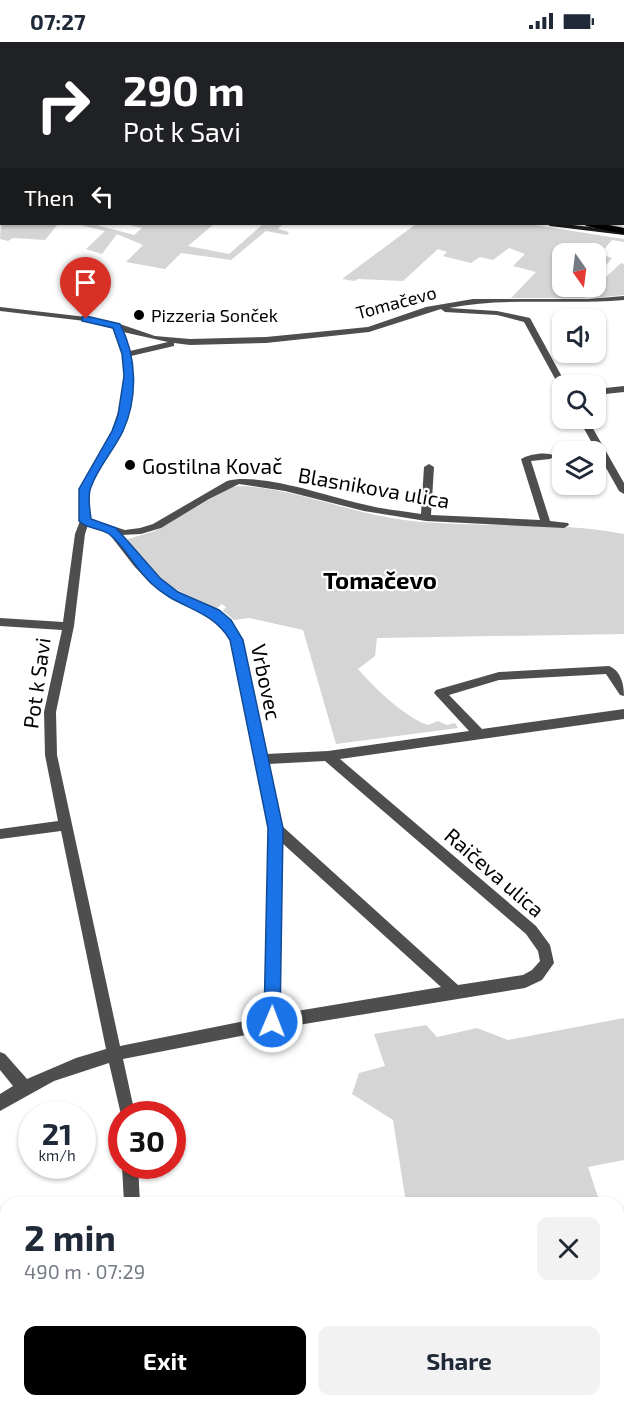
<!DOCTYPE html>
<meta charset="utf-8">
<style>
:root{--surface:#fff;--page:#f2f2f3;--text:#1f2937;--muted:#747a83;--accent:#000}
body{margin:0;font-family:"Exo 2",sans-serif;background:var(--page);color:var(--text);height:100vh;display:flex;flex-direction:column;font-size:22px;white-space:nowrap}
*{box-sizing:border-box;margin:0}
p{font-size:20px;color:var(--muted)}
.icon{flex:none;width:33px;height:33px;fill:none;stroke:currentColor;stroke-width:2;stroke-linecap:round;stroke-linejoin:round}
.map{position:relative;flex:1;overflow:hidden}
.side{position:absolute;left:0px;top:1155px;width:624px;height:210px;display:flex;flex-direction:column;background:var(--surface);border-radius:18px 18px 0 0;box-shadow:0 2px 4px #0004}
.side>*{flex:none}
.banner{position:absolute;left:0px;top:0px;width:624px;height:183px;box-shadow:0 2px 4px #0004;background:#202124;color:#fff;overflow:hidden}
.needle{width:39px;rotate:166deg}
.fabs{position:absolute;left:552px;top:201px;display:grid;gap:12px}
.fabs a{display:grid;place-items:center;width:54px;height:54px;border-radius:12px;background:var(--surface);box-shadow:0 2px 4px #0004;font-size:30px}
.speed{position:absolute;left:18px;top:1059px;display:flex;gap:12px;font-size:30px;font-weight:700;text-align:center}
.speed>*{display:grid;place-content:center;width:78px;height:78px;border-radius:50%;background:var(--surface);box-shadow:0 2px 4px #0004;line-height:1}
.speed small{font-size:15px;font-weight:400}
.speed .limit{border:9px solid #d22;background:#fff;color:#111}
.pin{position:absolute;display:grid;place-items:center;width:51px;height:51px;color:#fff;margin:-62px -26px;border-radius:50% 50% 50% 0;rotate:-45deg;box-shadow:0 0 6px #0007}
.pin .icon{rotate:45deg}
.me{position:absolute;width:66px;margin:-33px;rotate:1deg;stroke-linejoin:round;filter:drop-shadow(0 0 4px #0008)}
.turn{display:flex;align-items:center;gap:21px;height:126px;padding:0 24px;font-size:27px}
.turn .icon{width:78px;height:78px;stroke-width:2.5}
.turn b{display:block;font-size:42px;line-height:51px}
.then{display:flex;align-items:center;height:57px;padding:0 24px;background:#0003;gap:12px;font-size:22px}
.round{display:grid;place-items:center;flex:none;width:63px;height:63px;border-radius:12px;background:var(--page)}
.head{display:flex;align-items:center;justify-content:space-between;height:102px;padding:0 24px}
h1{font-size:36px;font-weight:700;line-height:45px}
.cta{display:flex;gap:12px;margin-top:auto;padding:12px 24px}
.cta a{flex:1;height:69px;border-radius:12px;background:var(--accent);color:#fff;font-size:24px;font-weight:700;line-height:69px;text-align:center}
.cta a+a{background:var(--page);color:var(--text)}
.status{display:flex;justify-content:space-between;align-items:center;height:42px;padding:0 30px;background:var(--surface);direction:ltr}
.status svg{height:16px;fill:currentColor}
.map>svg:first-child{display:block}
.green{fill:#d5d5d5}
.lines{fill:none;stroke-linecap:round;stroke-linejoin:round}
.highway-casing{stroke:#dbdbdb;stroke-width:2}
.street{fill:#4e4e4e;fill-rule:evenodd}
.secondary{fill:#1b1b1b;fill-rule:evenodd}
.highway{fill:#000;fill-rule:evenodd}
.route{fill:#1a73e8;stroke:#114b97;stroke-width:1.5}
.poi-dot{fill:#000;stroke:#fff;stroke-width:2}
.labels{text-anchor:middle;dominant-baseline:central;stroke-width:4.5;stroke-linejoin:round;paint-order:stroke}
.far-street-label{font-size:18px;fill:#000;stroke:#fff}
.far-poi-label{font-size:18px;fill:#000;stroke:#fff;text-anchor:start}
.poi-label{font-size:21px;fill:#000;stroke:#fff;text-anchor:start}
.street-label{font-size:21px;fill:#000;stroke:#fff}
.quarter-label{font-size:24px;font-weight:bold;fill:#000;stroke:#fff}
</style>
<div class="status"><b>07:27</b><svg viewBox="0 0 49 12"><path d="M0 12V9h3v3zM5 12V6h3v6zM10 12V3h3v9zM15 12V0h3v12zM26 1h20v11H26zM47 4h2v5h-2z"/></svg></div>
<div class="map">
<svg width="624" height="1365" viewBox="0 0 624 1365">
<rect width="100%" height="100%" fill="#fff"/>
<path class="green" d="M1,177L2,182H58L45,198L13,196L8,199L0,197Z
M76,182H93L134,193L142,186L129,183L131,182H214L188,204L229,212L263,182H283L278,187L289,190L287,193L266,189L231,218L181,211L165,227L126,220L143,203L117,192L102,212L86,207L105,189Z
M416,182H528L624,197V200L612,198L600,212L612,216L603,227L596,225V212H562V229L558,234L562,235V244L588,251L587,255L584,256H511L536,230L513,224L525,212L509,206L493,218L480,215L471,221L443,214L447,210L438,207L403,239L358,237L354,239L342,237Z
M621,221L624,222V253L595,256L593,254L596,244Z
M243,444C297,447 350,471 404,478C477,487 552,478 624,492V592L377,596L375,614L358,627C373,645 406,676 428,683L438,679L447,683L455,681L458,686L336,702L303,588L249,576L234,578L223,569L226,565L222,562L216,567L165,542L128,501V497L155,489L230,445Z
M624,976V1118L588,1125L600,1161H406L393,1078L352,1052L359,1031L385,1024L374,992L426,983L437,995L477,986L508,998Z
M618,1213L624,1230V1365H478L477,1359H618Z"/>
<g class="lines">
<g class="highway-casing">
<path id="highway" d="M0,96H2V102H0Z
M622,150H624V156H622Z
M622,172H624V178H622Z
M585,182H604L624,186V192L586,184Z"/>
</g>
<path class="street" d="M624,254V258C566,263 506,255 449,266L497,269L530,276L567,344H562V347L559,344L524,280L497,273L445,270L441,267L369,290L266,301L190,303L174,301V304L131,314L133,334L132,357L122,389L89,447L90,477L125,488L140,486L153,482L227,439C260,430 327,454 362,462C381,467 402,469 421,472L424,425L429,422L434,425L431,473L540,478L521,417C529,412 547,409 555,414L550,417L531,419L550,479L568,481L569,483L564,486L426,479L364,469L285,449L239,442L209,457L161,486L141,492L121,493C135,511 149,531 169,544C199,564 223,564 243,598L266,712L328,709L469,689L434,651L436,648L499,630L609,624C621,629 624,642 624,654L620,653L606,632L499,638L449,653L482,687L624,667V677L340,717L536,884L550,903L554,921L542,938L525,946L292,984L123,1017L135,1072H122V1077L109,1021L54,1039L0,1069V1052L13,1044L0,1028V1010L5,1012L27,1037L76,1016L106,1007L61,789L0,797V787L58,779L45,713L44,670L62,588L0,584V576L63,580L75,492L80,479L79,447L112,389L122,357L125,334L123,312L114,287L85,279L0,269V265L86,275L120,282L155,294L190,297L266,295L368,285L426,265L473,257H588ZM123,290L168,300L130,309ZM88,483L107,489L134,524L151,542L173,556L208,574L227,590L231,598L269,786L265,975L120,1004L57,713L56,670L74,584L85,492ZM325,719L526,892L538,909L540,919L532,928L523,933L458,943L281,783L268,722ZM281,800L441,945L279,972Z
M624,344V350L596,353V347Z
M578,376H587L624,441V452L619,449Z
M122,1124H138L140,1161H124Z
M6,1222V1240L0,1242V1224Z
M151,1359H169V1365H151Z
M295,1359H313V1365H295Z"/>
<path class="secondary" d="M150,0H156L149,2Z
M0,75H2V80L0,79Z
M0,145H2V149H0Z
M622,145H624V149H622Z
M547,182H564L624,189V193L550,184Z"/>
<use href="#highway" class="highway"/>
</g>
<path class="route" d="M86,274L120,282C137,314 138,356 123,389C114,408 98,425 91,445C87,454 90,468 91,477L116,486L160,536L178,550L219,568L231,578L243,598L283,786L280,980L278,986L272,988L266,986L264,980L268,786L230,598C211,566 178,567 152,542C136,528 126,505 109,492C100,486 87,487 79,479V447L112,389L118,373L124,334L122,312L113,286L82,279V275Z"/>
<g class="poi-dot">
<circle cx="139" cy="273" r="6"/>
<circle cx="130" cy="423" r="6"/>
</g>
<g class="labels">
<g class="far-street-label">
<text transform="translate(396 260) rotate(-15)">Tomačevo</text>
</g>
<g class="far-poi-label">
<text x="151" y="273">Pizzeria Sonček</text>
</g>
<g class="poi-label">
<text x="142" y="423">Gostilna Kovač</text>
</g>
<g class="street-label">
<text transform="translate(374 445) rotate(10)">Blasnikova ulica</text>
<text transform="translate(267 640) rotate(78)">Vrbovec</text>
<text transform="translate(36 641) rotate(-82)">Pot k Savi</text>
<text transform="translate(495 830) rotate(41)">Raičeva ulica</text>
</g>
<g class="quarter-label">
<text x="380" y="537">Tomačevo</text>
</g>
</g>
</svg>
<div class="fabs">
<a><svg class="needle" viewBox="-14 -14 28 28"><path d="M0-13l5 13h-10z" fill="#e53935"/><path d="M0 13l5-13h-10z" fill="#747a83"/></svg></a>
<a><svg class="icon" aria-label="sound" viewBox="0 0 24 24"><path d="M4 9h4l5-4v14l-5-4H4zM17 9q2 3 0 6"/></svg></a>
<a><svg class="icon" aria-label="search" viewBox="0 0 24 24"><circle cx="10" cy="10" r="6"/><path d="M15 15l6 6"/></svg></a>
<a><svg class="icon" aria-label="layers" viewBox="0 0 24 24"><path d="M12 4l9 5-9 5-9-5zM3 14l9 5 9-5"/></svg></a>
</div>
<div class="speed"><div>21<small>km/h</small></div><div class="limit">30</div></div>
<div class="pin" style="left:86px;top:277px;background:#d93025"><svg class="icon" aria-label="arrive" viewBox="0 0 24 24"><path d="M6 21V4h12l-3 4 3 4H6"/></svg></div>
<svg class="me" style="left:272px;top:980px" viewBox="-20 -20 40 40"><circle r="17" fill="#1a73e8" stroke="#fff" stroke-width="3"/><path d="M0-11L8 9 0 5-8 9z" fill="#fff"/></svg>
<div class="banner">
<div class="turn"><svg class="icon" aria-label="right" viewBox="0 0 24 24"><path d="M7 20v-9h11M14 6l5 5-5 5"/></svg><div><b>290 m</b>Pot k Savi</div></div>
<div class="then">Then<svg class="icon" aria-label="left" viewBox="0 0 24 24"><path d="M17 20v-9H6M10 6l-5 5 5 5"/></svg></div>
</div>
<section class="side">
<div class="head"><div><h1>2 min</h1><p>490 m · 07:29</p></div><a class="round"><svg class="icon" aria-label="close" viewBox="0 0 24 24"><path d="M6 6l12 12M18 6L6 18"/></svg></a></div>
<div class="cta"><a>Exit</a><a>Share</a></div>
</section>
</div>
